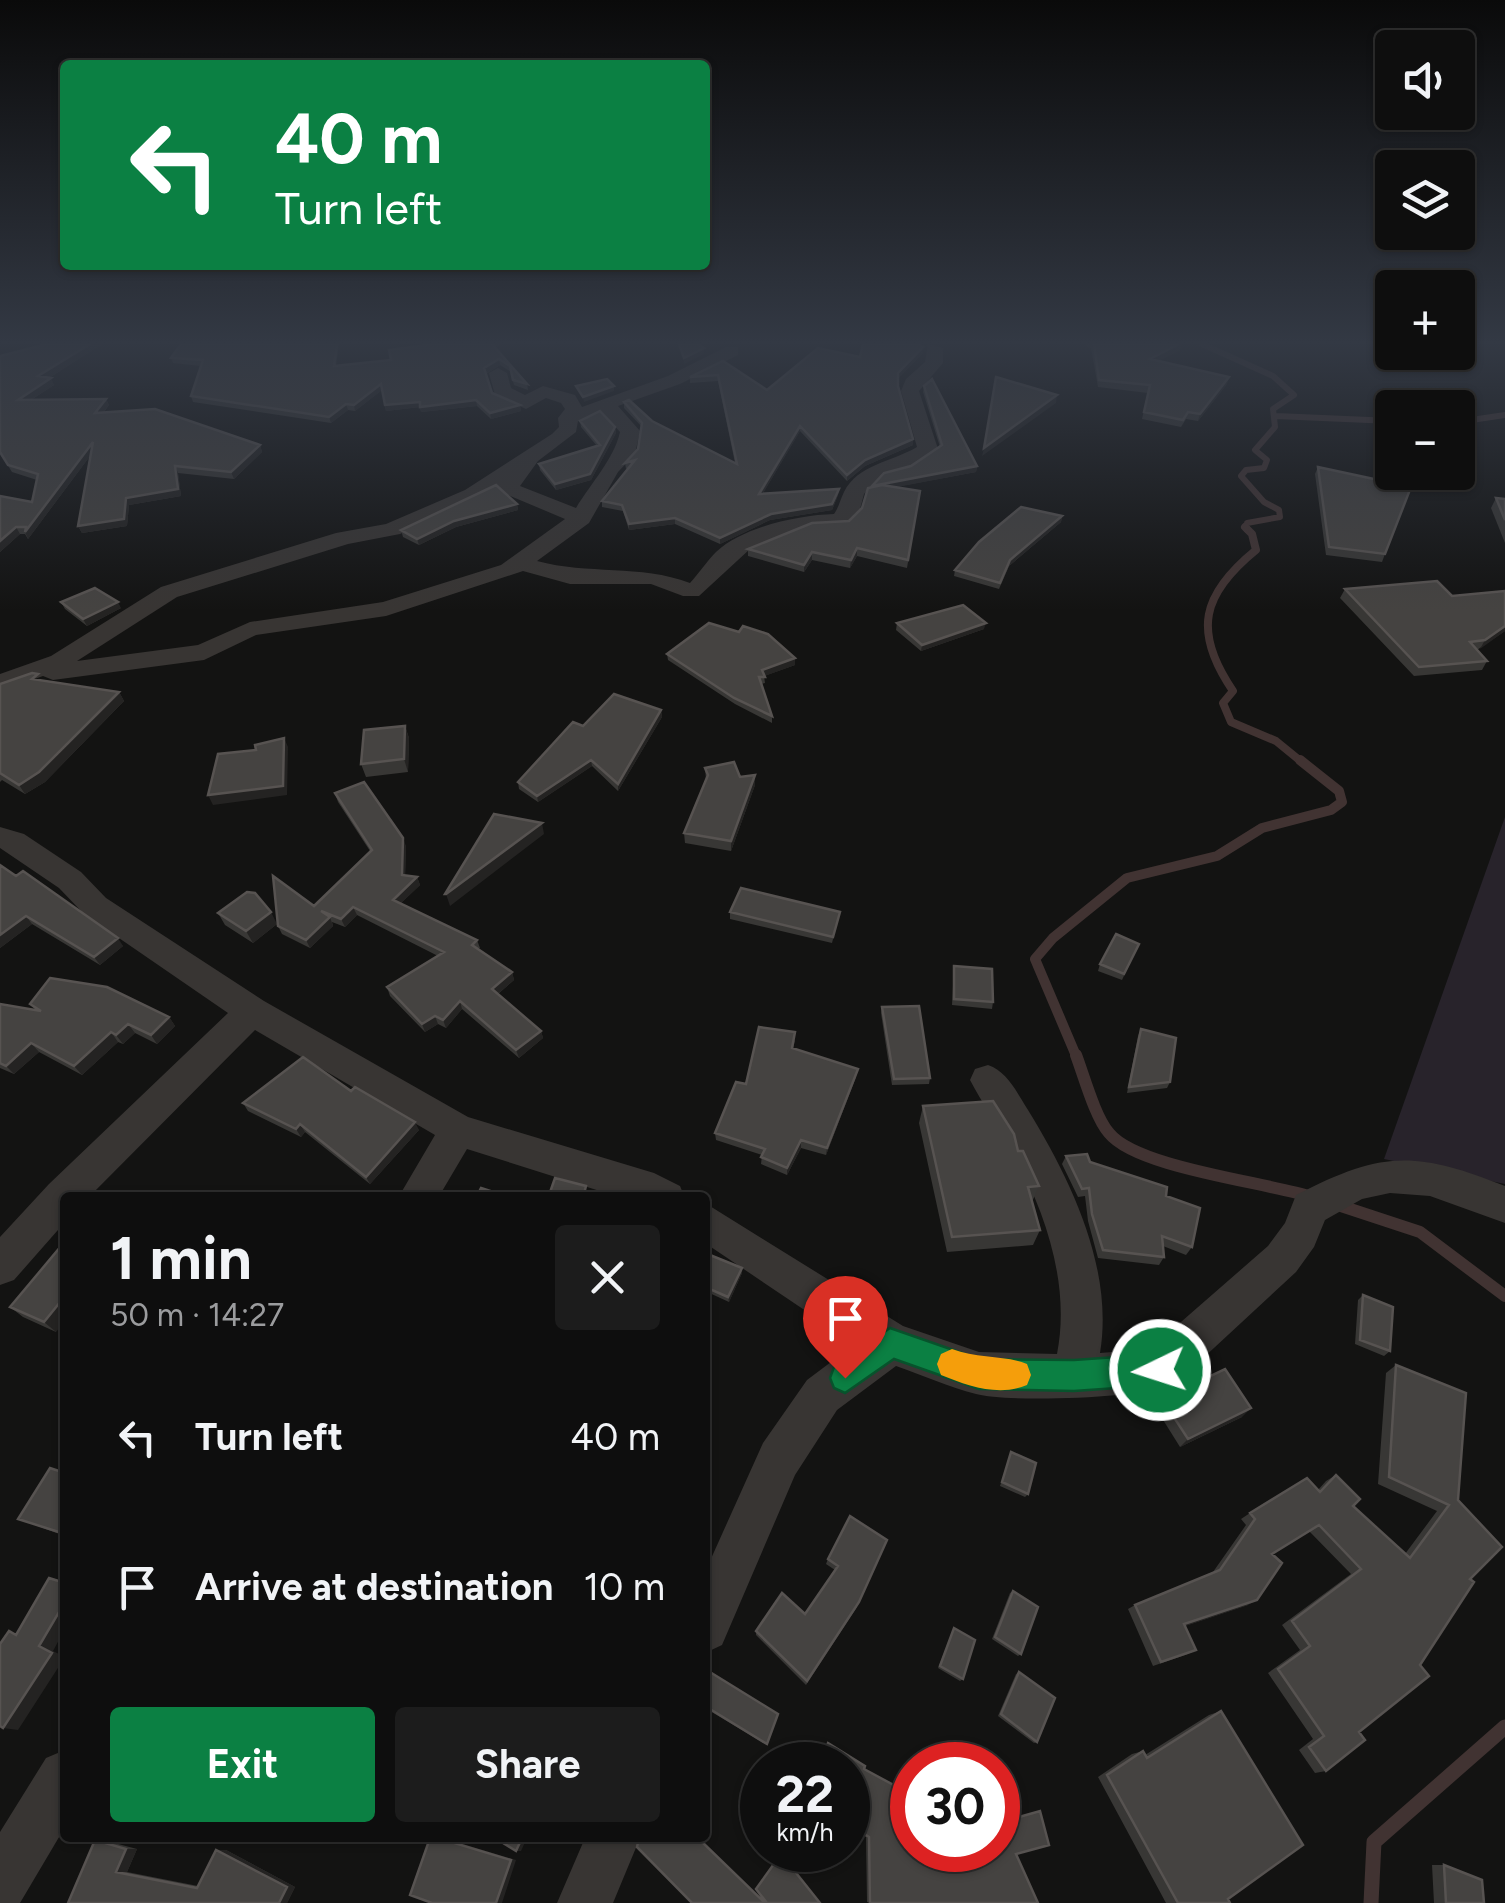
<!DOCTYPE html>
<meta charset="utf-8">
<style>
:root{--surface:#0e0e0e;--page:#1c1c1c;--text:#f1f3f6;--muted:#9b9c9e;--line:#2e2e2e;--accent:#0b8043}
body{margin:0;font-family:Figtree,sans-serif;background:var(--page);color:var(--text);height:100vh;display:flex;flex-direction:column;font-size:38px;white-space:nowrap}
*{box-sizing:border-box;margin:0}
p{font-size:32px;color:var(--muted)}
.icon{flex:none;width:55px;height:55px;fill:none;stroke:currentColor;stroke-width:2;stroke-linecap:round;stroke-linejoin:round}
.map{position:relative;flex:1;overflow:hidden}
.sheet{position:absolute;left:60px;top:1192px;width:650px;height:650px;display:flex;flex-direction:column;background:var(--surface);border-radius:10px;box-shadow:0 2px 8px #0004,0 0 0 2px var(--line)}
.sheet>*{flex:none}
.guide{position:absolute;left:60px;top:60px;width:650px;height:210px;border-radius:10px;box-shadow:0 2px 8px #0004,0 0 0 2px var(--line);background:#0b8043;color:#fff;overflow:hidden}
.controls{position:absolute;left:1375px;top:30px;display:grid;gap:20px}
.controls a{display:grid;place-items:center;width:100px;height:100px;border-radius:10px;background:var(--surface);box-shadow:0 2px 8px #0004,0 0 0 2px var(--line);font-size:50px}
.speed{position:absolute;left:740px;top:1742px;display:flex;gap:20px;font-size:50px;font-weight:700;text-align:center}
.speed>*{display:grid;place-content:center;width:130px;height:130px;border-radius:50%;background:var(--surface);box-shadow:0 2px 8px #0004,0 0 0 2px var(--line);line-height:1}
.speed small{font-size:25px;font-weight:400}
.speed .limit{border:15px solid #d22;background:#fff;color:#111}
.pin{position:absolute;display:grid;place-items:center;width:85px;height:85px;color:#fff;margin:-102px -42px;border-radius:50% 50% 50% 0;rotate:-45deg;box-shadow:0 0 10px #0007}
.pin .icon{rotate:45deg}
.me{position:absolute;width:110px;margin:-55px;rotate:266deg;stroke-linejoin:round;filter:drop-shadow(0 0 8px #0008)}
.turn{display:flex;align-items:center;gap:35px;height:210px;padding:0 50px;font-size:45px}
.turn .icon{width:130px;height:130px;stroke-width:2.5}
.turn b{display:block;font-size:70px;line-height:85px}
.round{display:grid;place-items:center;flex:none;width:105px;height:105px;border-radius:10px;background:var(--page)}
.head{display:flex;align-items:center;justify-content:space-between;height:170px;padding:0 50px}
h1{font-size:60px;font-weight:700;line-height:75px}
.cta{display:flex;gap:20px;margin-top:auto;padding:20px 50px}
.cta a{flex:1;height:115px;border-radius:10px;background:var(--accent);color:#fff;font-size:40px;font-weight:700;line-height:115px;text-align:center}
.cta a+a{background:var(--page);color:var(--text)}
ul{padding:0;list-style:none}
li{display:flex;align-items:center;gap:30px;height:150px;padding:0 50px}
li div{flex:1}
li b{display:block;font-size:38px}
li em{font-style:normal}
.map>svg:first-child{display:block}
.green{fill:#28232b}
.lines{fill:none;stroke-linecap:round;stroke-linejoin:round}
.stream-far4{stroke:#413332;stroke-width:6}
.stream-far3{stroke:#413332;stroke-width:8}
.stream-far2{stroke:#413332;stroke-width:10}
.stream-far1{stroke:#413332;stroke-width:12}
.stream{stroke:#413332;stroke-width:15}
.minor{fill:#383533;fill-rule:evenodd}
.wall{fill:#383735}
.shaded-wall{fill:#242322}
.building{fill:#454341;stroke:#575351;stroke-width:2.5}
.route{fill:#0b8043;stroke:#07532c;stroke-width:2.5}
.slow{fill:#f59e0b}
</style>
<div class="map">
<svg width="1505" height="1903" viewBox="0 0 1505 1903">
<rect width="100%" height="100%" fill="#131312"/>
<path class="green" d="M1505,817V1184L1384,1159Z"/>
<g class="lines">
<path class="stream-far4" d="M1202,344L1273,376L1294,395L1273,409L1275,427L1255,450L1267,460L1264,468L1246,470L1241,476L1264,502L1279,510L1280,517L1247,523V530
M1276,416L1392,421
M1458,422L1505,415"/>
<path class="stream-far3" d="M1245,527L1252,534L1256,550C1202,594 1192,631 1233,691L1223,703L1231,722L1276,741L1303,763"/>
<path class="stream-far2" d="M1077,1058L1035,959L1053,938L1127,878L1217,856L1262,828L1331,810L1342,802L1339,791L1300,760"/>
<path class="stream-far1" d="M1076,1055C1084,1076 1095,1117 1109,1133C1137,1168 1265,1182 1312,1197
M1338,1205L1420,1232L1505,1296"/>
<path class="stream" d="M1371,1903L1374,1842L1505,1727"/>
<path class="minor" d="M928,344L943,348V363L919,391L938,449L935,453L908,469L881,476L864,494L859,513L848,525L811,527L750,549L699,596H683L651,584H570L523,571L386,616L256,635L204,660L53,680L43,676L0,691V674L51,656L161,587L336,533L386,524L465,490L552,434L559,427L558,418L565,409L561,403L546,398L526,409L495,395L489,373L498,368L507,373L511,388L525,395L543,386L575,395L582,407L668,376L726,347H738V355L680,384L618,406L640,431L635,454L618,472L589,523L537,561C588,575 640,564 690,583C699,573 707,561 716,552C743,527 798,515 834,514C839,507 840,500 844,492C858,464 892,462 917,447L901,391L906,379L925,362ZM602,412L620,432C614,459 591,483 576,508L520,486L538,461L576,432L578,421ZM499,486L501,492L565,519L501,565L383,602L250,622L198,645L77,661L177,597L348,544L400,534Z
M0,827L24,834L81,872L106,898L264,1001L468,1117L654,1173L680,1186L685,1198H622L467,1149L438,1198H398L435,1135L255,1030L88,1198H65V1222L14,1280L0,1285V1237L49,1184L228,1013L84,914L59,888L0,848Z
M988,1065C1008,1072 1017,1093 1028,1110C1071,1180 1114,1269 1100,1353L1150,1349L1268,1246L1285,1223L1296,1195C1381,1151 1415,1150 1505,1186V1223L1430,1196L1390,1193L1362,1199L1325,1220L1314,1247L1296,1272L1174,1385C1143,1398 1009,1403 976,1394C949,1387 922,1375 896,1366L837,1410L795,1475L722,1645L705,1653V1572L763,1443L807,1380L855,1344L705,1243V1203L903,1326L979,1352L1057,1354C1071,1283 1044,1208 1010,1147C997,1124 982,1103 970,1080L975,1069Z
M65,1750V1827L20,1903H0V1832L46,1758Z
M585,1838H640L613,1903H557Z"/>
</g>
<path class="wall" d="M47,344H102L49,378L54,385L31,400L106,399L109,405L104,412L260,445L262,452L234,479L178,473L181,496L129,505L127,526L82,533L78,526L90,456L28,539L25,534H20L0,552V496L32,502L37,480L12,472L0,453Z
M181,344H339L336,366L391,360L432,344H502L494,347L527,384L528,390L514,385L511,372L500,365L486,374L492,393L520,405L521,411L491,419L477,406L421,412L420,407L386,411L382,390L355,411L348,410L331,423L193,402L191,396L201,366L173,363L171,358Z
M1086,344H1181L1180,350L1158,361L1227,384L1198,421L1186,419L1181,427L1142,419L1148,393L1098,387L1091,348L1087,347Z
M923,353L898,378V386L913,439V445L865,466L847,481L800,431L763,493L839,489L838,495L832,510L770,520L720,544L675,524L629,530L623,511L602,507V501L628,468L626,469L625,463L638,449L642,427L624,408V402L652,421L735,463L718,381L690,383V377L723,361L767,390L860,357Z
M924,386L977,466L976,472L895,487L920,491L907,568L857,556L850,568L812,560L804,572L748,556V549L849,521L862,508L871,488L911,466L940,447L923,392Z
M580,421L615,427L616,433L591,480L556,490L540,470L539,464L597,446L581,427Z
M1318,467L1385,554L1382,562L1326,555L1315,474Z
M1496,498L1505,499V543L1491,508Z
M517,504L518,510L456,527L419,545L403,537L401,530Z
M1062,516L1061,522L1009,566L999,589L954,576L955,570Z
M1345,589L1505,631L1477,650L1487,661L1482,670L1414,676L1340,598Z
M61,602L121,608L87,626L65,609Z
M897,623L984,629L921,651L896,630Z
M667,654L795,665L764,676L765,683L761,684L772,716V723L735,704L668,660Z
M41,680L119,692L124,701L45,782L25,794L2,780L0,782V684Z
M661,710L662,717L618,791L592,766L538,802L519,789L518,782L583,726Z
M405,726L409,738L408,772L366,777L361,764Z
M705,768L755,785L731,851L685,843L684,833L706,780Z
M335,793L406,846L405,875L417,877L420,885L401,903L477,940L480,948L478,949L512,972L514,980L498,994L541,1031L543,1038L519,1058L462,1009L446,1028L438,1024L425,1032L390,996L387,987L438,956L357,915L345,927L332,922L333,926L310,948L282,934L278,926L314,906L370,851L338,802Z
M0,865L123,946L100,965L32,924L0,948Z
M730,912H840L832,943L730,919Z
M218,913L277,924L253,943L225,925Z
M1139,944L1122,980L1098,971L1100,964Z
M954,966L993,1002L992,1009L952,1005Z
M0,1004L35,1010L30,1004L169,1017L175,1026L157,1044L135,1033L123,1044L118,1042L82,1075L39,1052L14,1074L0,1068Z
M882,1007L930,1078L929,1084L892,1085L881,1013Z
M1141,1029L1170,1082L1167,1088L1127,1093L1138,1036Z
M795,1040L793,1049L856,1077L826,1155L801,1148L787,1175L761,1164L762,1155L716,1140L715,1133L746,1084Z
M351,1091L419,1130L370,1184L305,1132L301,1137L248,1111L243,1103Z
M923,1106L1018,1151L1039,1186L1032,1202L1040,1230L1033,1245L947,1252L919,1123Z
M1066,1156L1090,1162L1166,1196L1192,1247L1186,1255L1163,1246L1164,1257L1159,1265L1098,1258L1088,1221L1085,1196L1078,1197L1062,1164Z
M62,1245L56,1332L23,1317L10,1307Z
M705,1253L742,1268V1273L729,1302L705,1291Z
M1363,1295L1390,1351L1384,1356L1355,1344L1358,1300Z
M1396,1365L1458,1500L1470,1579L1359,1732L1326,1771L1315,1773L1299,1750L1313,1739L1268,1673L1300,1650L1282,1625L1351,1574L1309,1531L1272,1554L1248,1605L1185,1626L1196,1650L1188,1654L1153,1666L1128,1609L1135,1605L1213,1572L1246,1525L1241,1519L1250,1513L1318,1490L1326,1481L1336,1475L1353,1506L1405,1554L1437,1511L1378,1484L1386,1373Z
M1162,1399L1242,1417L1180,1447L1155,1407Z
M1011,1452L1028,1494L1025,1497L1000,1486Z
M65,1463V1536L18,1519Z
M850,1516L857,1607L806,1685L756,1635V1631L805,1614L835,1570L826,1564L828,1559Z
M1013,1591L1021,1654L1018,1656L992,1639L1010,1593Z
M954,1628L963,1679L960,1681L938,1668Z
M705,1669L778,1714L767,1745L705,1708Z
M1019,1672L1037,1742L1034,1743L998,1716L1016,1674Z
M1221,1711L1228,1899L1230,1903H1166L1098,1777L1132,1754L1143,1751L1145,1755L1209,1715Z
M848,1765L864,1769L912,1850L939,1855L941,1850H998L1016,1854L870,1903L867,1902L866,1837L848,1826Z
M95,1840L107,1841L137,1849L127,1872L198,1886L216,1850H226L295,1887L287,1903H68Z
M1432,1865H1444L1484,1903H1434Z"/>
<path class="shaded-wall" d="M90,344H102L41,383L38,376Z
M1179,344H1181L1180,350L1148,366L1150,359Z
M923,347V353L898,379V373Z
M704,348V354L684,364V358Z
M499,359L500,365L485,374L484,368Z
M1229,377L1227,384L1198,421L1200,414Z
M51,378L54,385L21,406L18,400Z
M381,384L382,390L355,411L354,405Z
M614,386V391L584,402L583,397Z
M1057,395L1056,403L982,456L984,448Z
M106,399L109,405L98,419L95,413Z
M476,400L477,406L421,412L420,407L386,411L385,405L420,402Z
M346,404L348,410L331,423L329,417Z
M520,405L521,411L491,419L490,413Z
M800,426V431L759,500V494Z
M615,427L616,433L591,480L556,490L555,484L590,474Z
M913,439V445L865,466L847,481V475L865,460Z
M93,442L96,448L28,539L25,532Z
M260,445L262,452L234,479L231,472Z
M175,466L178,473L181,496L129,505L127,526L82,533L78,526L126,498Z
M977,466L976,472L871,492L872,486Z
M839,489L838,495L832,510L770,520L720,544V538L771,514Z
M517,504L518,510L456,527L419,545L417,539L454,521Z
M1062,516L1061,522L1009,566L999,589L1010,560Z
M675,518V524L629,530V524Z
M16,527L20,534L0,552V541Z
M857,548V556L850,568L851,560Z
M812,552V560L804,572V565Z
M118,602L121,608L87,626L83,619Z
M986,623L984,629L921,651L922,645Z
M1505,626V631L1480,649L1485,640Z
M795,658V665L762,677V670Z
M119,692L124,701L45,782L25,794L19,785Z
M661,710L662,717L618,791V784Z
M405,726L409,738L408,772L404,759Z
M284,738L288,747L287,795L213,805L208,795Z
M591,760L592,766L538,802L537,796Z
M755,775V785L731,851V841Z
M542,823L544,834L450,906L446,894Z
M403,838L406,846L405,883L402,875Z
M417,877L420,885L396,908L393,900Z
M353,907L357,915L345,927L341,919Z
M271,912L277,924L253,943L246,931Z
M26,916L32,924L0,948V935Z
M330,917L333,926L310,948L306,940Z
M118,938L123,946L100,965L94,957Z
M512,972L514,980L494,997L492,989Z
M460,1001L462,1009L446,1028L443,1020Z
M435,1016L438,1024L425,1032L422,1024Z
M169,1017L175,1026L157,1044L151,1035Z
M128,1024L135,1033L123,1044L116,1035Z
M541,1031L543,1038L519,1058L516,1050Z
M111,1032L118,1042L82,1075L74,1066Z
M31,1043L39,1052L14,1074L6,1066Z
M858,1069L856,1077L826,1155L827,1148Z
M415,1122L419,1130L370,1184L366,1177Z
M300,1124L305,1132L301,1137L296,1129Z
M801,1140V1148L787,1175V1168Z
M742,1268V1273L729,1302L728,1297Z
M65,1296V1321L56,1332L44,1322Z
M1251,1408L1242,1417L1180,1447L1188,1439Z
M1257,1600L1248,1605L1176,1629L1184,1624Z
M65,1602V1629L53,1651L65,1657L18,1730L3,1728L39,1646Z
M438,1838H443L516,1860L502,1903H496Z
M522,1838H527L521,1851H516Z
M126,1849H137L127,1872H116Z
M216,1850H226L295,1887L287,1903H279Z"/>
<path class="building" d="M47,344H90L38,376L51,378L18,400L106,399L95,413L155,409L260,445L231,472L175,466L178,489L126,498L124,519L78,526L93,442L25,532L26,527H16L0,541V496L32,502L38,474L8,465L0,452V356Z
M181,344H337L334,366L391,360L389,350L434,344H492L527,384L513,380L510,366L499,359L484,368L492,393L520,405L490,413L476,400L420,407V402L385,405L381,384L354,405L346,404L329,417L191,396L203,360L171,358Z
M679,344H698L704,348L684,358Z
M863,344H918L923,347L898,373V386L913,439L865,460L847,475L800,426L759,494L839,489L832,504L771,514L720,538L675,518L629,524L622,505L602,501L635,460L625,463L638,449L642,423L624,402L629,400L652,421L737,464L718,375L690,377L723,361L767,390L818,348L860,357Z
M1094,344H1179L1150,359L1229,377L1200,414L1188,412L1183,420L1144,412L1150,385L1099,380Z
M996,377L1057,395L984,448Z
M607,379L614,386L583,397L576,386Z
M932,379L977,466L872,486L884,473L911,466L942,445L924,386Z
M600,411L615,427L590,474L555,484L539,464L600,445L580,421Z
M1318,467L1411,487L1385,554L1329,547Z
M496,485L517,504L454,521L417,539L401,530Z
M882,485L920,491L908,560L857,548L851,560L812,552L804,565L748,549L812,523L849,521L862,508L868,488Z
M1496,498L1505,499V520Z
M1021,507L1062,516L1010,560L1000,583L955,570L979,542Z
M1437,581L1452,596L1505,591V626L1485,640L1470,642L1487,661L1419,667L1345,589Z
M95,588L118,602L83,619L61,602Z
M963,605L986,623L922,645L897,623Z
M709,623L739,632L743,626L768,634L795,658L762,670L765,677H759L772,716L734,698L667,654Z
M32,673L38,674L32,679L119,692L39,772L19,785L0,773V684Z
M614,694L661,710L618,784L591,760L537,796L518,782L573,722L583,726Z
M405,726L404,759L361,764L364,730Z
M284,738L283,786L208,795L218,754L256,750L255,745Z
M734,762L740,777L755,775L731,841L684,833L708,775L705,768Z
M364,782L403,838L402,875L417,877L393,900L477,940L472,945L512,972L492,989L541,1031L516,1050L460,1001L443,1020L435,1016L422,1024L387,987L444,952L353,907L341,919L321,911L330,917L306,940L278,926L273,876L314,906L372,850L335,793Z
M494,814L542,823L446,894H445Z
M0,865L16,876L23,871L118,938L94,957L26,916L0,935Z
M741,888L840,912L833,937L730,912Z
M247,892L255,893L271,912L246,931L218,913Z
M1116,934L1139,944L1124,974L1100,964Z
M954,966L992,969L993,1002L954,999Z
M50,978L107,987L169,1017L151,1035L128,1024L116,1035L111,1032L74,1066L31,1043L6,1066L0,1063V1004L41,1011L30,1004Z
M919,1006L930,1078L894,1079L882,1007Z
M759,1027L795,1032L792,1048L858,1069L827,1148L801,1140L787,1168L761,1157L765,1149L715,1133L736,1082L746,1084Z
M1141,1029L1176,1038L1170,1082L1129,1087Z
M303,1057L351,1091L355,1087L415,1122L366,1177L300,1124L296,1129L243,1103Z
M993,1101L1014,1134L1018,1151H1023L1039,1186L1028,1187L1040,1230L952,1237L923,1106Z
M1087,1154L1090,1162L1167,1187L1166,1196L1200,1208L1192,1247L1162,1236L1164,1257L1103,1250L1092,1214L1089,1188L1082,1189L1066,1156Z
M555,1178L586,1186L583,1198H548Z
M481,1188L512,1198H476Z
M62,1245L65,1247V1296L44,1322L10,1307Z
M705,1253L742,1268L728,1297L705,1287Z
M1363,1295L1393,1307L1390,1351L1360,1340Z
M1396,1365L1466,1393L1458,1500L1502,1547L1470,1579L1474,1582L1420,1665L1429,1676L1359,1732L1365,1740L1326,1771L1309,1747L1324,1736L1278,1669L1310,1646L1292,1621L1361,1569L1319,1525L1272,1554L1282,1563L1257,1600L1184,1624L1196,1650L1161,1662L1135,1605L1220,1570L1255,1519L1250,1513L1307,1478L1320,1492L1336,1475L1360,1499L1353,1506L1410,1558L1449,1505L1389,1477Z
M1225,1369L1251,1408L1188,1439L1162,1399Z
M1011,1452L1036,1463L1028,1494L1002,1482Z
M65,1463V1534L18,1519L50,1468L59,1471Z
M850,1516L887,1540L859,1602L807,1681L756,1631L782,1593L805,1614L838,1566L828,1559Z
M49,1578L65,1583V1602L39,1646L52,1653L3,1728L0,1726V1644L9,1631L16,1635Z
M1013,1591L1038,1607L1021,1654L995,1637Z
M954,1628L975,1640L963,1679L940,1666Z
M705,1669L778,1714L767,1744L705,1706Z
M1019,1672L1055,1698L1037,1742L1001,1714Z
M1221,1711L1303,1845L1228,1899L1230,1903H1178L1107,1775L1143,1751L1147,1758Z
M828,1743L865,1766L864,1769L912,1795V1850H926L943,1856L945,1850H998V1823L1040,1811L1049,1845L1016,1854L1038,1903H870L869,1837L848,1824V1765H820Z
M430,1838H438L511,1860L496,1903H432L410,1895Z
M495,1838H522L516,1851Z
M639,1838H698L765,1903H692L637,1847Z
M95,1840L126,1849L116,1872L197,1888L216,1850L287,1887L279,1903H68Z
M781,1854L820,1903H767L756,1889Z
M1444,1865L1482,1880L1484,1903H1446Z"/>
<linearGradient id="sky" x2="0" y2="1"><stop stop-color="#0a0a0a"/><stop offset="0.56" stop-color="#333944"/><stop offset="1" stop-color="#333944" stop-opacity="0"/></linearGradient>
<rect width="1505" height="611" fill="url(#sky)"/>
<path class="route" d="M890,1328L979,1359L1074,1360L1160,1354L1170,1359L1175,1370L1170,1380L1160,1385L1074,1391L979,1389L894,1359L845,1393L834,1388L830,1378L834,1367Z"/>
<path class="slow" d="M952,1349C978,1359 1006,1355 1027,1364L1031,1375L1027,1385C999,1397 968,1386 941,1375L937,1364L941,1354Z"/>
</svg>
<div class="controls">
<a><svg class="icon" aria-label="sound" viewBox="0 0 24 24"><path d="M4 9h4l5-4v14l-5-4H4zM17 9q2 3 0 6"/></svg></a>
<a><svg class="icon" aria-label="layers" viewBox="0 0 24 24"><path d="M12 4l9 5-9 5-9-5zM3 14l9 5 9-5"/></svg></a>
<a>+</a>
<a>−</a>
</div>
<div class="speed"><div>22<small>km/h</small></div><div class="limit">30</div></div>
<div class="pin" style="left:845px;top:1378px;background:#d93025"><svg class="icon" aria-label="arrive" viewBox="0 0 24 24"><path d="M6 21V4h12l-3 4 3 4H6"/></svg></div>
<svg class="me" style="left:1160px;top:1370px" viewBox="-20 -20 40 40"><circle r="17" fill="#0b8043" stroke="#fff" stroke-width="3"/><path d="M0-11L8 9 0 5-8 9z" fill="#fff"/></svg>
<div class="guide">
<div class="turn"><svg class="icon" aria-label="left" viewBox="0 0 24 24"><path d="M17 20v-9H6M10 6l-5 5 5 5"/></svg><div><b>40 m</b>Turn left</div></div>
</div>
<section class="sheet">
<div class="head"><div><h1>1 min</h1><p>50 m · 14:27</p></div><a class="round"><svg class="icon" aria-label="close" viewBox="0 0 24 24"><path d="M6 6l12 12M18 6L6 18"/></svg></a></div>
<ul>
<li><svg class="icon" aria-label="left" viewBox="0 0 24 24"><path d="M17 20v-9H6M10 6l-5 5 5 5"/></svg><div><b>Turn left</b></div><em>40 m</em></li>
<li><svg class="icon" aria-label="arrive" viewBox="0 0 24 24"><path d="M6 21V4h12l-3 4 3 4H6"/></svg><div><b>Arrive at destination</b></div><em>10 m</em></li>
</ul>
<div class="cta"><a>Exit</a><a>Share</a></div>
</section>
</div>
